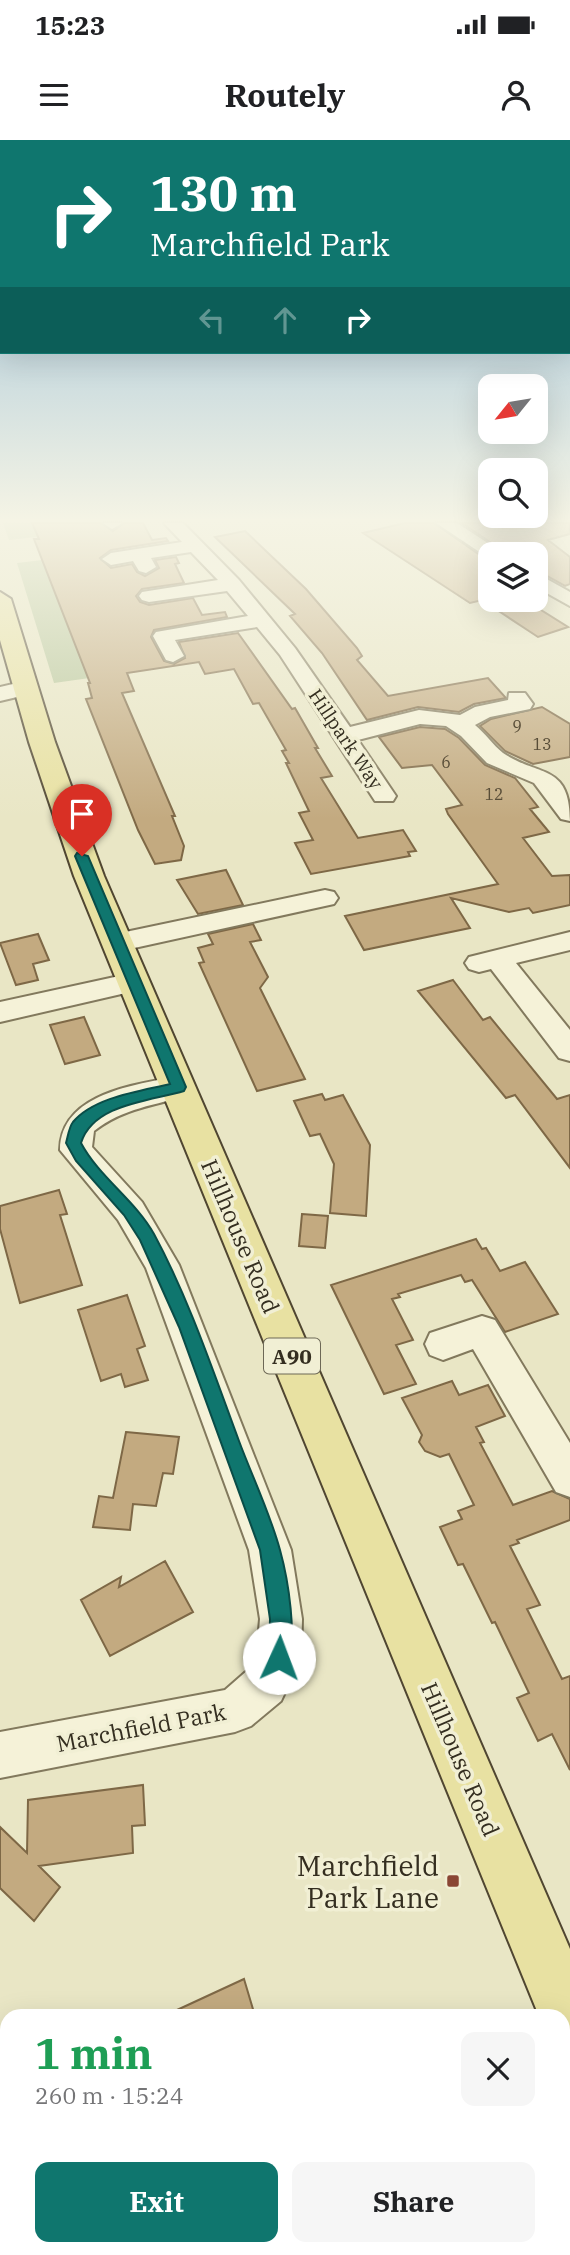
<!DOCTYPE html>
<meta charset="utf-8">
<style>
:root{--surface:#fff;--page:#f6f6f6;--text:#202124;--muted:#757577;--accent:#0f766e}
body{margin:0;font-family:"IBM Plex Serif",serif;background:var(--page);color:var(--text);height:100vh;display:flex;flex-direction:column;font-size:26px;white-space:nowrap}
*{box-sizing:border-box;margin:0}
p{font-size:23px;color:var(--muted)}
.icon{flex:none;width:38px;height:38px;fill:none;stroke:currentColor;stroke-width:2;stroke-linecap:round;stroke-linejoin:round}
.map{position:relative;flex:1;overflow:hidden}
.details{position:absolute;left:0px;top:1869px;width:570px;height:247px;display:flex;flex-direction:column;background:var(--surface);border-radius:21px 21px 0 0;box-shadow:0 7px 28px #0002}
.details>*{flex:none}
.top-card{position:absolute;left:0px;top:0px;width:570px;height:214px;box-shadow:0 7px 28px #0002;background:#0f766e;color:#fff;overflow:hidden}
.needle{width:46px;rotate:240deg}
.buttons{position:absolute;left:478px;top:234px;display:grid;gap:14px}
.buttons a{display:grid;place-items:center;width:70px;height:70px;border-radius:14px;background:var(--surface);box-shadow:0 7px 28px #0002;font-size:35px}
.pin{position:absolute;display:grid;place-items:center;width:60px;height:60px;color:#fff;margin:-72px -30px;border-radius:50% 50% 50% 0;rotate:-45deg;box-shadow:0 0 7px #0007}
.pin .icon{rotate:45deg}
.me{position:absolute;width:77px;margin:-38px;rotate:2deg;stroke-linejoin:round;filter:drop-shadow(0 0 5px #0008)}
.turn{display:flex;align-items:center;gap:24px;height:147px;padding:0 35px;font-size:32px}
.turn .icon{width:91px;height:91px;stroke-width:2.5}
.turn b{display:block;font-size:49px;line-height:60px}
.lanes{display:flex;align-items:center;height:66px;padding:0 35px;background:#0003;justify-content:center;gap:35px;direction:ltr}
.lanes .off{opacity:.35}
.round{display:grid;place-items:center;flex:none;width:74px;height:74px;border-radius:14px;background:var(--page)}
.summary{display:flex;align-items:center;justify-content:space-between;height:119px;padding:0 35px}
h1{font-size:42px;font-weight:800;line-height:52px;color:#1e9e55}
.cta{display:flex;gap:14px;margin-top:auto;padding:14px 35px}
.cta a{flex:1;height:80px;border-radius:14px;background:var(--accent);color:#fff;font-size:28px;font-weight:800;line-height:80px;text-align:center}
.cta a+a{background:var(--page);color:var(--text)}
.status{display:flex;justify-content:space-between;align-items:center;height:49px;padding:0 35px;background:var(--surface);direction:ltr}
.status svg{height:19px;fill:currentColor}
header{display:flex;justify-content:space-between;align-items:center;height:91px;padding:0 35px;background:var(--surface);font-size:32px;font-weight:800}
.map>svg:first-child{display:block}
.green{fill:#b7c69b}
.building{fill:#c3aa80;stroke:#7e6846;stroke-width:2}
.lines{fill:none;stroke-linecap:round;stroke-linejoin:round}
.minor-casing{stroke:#82795d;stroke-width:4}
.major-casing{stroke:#504631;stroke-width:4}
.minor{fill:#f5f2d8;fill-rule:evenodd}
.major{fill:#e8e1a2;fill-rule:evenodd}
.route{fill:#0f766e;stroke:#0a4d48;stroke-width:2}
.poi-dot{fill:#8a4634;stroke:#f1efd4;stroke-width:2.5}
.labels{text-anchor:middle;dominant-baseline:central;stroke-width:7;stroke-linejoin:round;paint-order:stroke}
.far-number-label{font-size:16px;fill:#584d38}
.far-street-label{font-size:19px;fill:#342e20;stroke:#f1efd4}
.shield{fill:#f1efd4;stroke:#6d6856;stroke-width:2}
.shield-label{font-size:21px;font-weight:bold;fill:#342e20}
.street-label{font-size:23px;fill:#342e20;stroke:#f1efd4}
.near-poi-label{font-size:28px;fill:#342e20;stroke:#f1efd4;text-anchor:end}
</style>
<div class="status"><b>15:23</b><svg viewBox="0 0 49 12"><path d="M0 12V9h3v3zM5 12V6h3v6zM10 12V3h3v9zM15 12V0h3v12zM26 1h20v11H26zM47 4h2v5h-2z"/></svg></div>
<header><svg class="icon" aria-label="menu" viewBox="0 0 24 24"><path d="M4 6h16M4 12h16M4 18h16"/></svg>Routely<svg class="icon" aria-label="person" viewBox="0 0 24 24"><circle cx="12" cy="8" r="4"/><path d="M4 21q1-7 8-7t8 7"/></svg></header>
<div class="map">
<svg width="570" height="2115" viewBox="0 0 570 2115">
<rect width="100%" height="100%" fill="#e9e6c5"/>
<path class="green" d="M3,383H32L35,388L81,392L9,400Z
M93,414L51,442L72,498L145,523L164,520L168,527L54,543L17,423Z"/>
<path class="building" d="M32,383H101L113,391L124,383H143L152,400L166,398L168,401L111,410L100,418L111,428L132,424L137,432L145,436L159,428L155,420L176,417L179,423L175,424L184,443L142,449L136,456L140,462L149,465L193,458L202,475L225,472L227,477L154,490L151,497L164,521L174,524L185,518L179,502L238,493L292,569L295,568L318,608H315L332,636L321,638L358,698L403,690L416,711L408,712L410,716L311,734L295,703L313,700L299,673L309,671L286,623H289L282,611L286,610L259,563L253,564L234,529L205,534L199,522L127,533L134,551L122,553L175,676H172L184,706L181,720L155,724L138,690L86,559L92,558L88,543H90L34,399H39Z
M405,383H434L490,422V460H525L568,487L538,497L482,460L470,463L363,393Z
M462,383H570V394L548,400L570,417V444L565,446L536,430V415H509Z
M245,391L306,449L357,508L362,516L357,520L388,556L488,538L506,558L474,564L459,572L418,567L367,580L322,513L290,476L295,474L215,397Z
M542,567L570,584V617L533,624L505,611L480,586L491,579Z
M420,587L445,589L459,598L485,625L515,638L538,667L530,669L549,692L523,698L552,736L570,735V765L533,773L529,768L509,772L451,758L470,788L364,810L345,776L498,744L448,674L446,669L462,665L432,625L402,628L379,597Z
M226,730L243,765L198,774L177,740Z
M253,784L261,800L250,802L268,837L260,848L305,939L257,951L199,823L204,822L198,808L213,804L208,794Z
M38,794L49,820L33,824L38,840L16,845L0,803Z
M453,840L483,880L490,877L557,959L570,955V1028L515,955L506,958L418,851Z
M84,877L100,915L65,924L50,885Z
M322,954L325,960L343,955L370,1005L366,1076L330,1073L334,1024L320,994L310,996L294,961Z
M59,1050L67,1074L60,1075L82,1145L20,1163L0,1089V1066Z
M302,1074L328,1076L325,1108L299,1106Z
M476,1099L482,1109L486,1108L500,1131L525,1122L558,1174L505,1192L472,1140L465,1142L461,1135L398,1154L400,1157L392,1159L413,1200L396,1205L416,1244L384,1254L331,1145Z
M127,1155L145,1206L137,1209L148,1240L125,1247L121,1234L101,1241L78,1170Z
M452,1241L459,1255L488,1245L505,1276L476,1287L484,1302L480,1303L513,1365L552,1351L570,1359V1380L517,1400L519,1403L510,1406L540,1465L527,1469L562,1539L570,1536V1630L552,1594L538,1601L517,1558L529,1553L495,1482L492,1483L463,1424L458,1425L440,1387L462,1379L458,1371L474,1365L449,1314L440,1317L425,1311L419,1302L422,1295L402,1258Z
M126,1292L179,1297L173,1334L163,1333L156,1366L133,1364L130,1390L93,1387L99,1356L113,1358Z
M165,1421L193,1472L110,1516L81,1460L121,1437L119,1447Z
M143,1645L145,1685L132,1686L133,1713L39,1726L60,1747L34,1781L0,1748V1687L27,1713L28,1660Z
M244,1839L255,1876H164Z"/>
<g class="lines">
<g class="minor-casing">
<path id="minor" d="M103,383H121V384L112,389Z
M164,383H183L239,440L295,508L350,587L419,570L460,575L475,567L508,560L509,553H525L533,564L530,569L490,577L475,585C485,593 493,605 503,613C538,637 570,623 570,681L561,679L534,643L487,623L461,596L446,586L420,584L358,600L396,656L393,661H375L280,515L257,487L175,500L184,516L173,522L166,520L153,496L156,492L248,476L227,451L149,462L142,460L139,456L142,452L218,440L191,412L151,418L156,427L146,433L139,431L133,421L111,425L102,419L111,413L182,402Z
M436,383H457L506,415H490V419Z
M536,433L570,452V466L536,447Z
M26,541L34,543L37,548L34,553L0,561V547Z
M325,750L334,752L338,758L334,764L116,812L106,809L102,803L106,797L116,794Z
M570,792V810L516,823L570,890V921L559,918L491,829L479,832L469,829L465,823L469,817Z
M133,833L143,835L147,842L143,849L0,882V862Z
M179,936L190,939L194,947L190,955C156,965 123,968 94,991L92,1007L142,1062L179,1125L291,1410L302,1479L301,1518L281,1561L251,1586L235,1592L0,1638V1592L225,1550L249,1529L257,1514L260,1479L249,1410L146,1128L118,1080L60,1010C61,953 135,945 179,936Z
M482,1176L495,1180L570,1303V1357L556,1352L473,1209L443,1220L430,1215L425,1204L430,1193Z
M98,2109H155L158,2115H100Z"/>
</g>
<g class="major-casing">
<path id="major" d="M0,452L11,459L55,602L104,736L570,1809V1909L564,1906V1876H539L74,736L29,602L0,500Z"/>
</g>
<use href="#minor" class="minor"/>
<use href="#major" class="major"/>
</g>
<linearGradient id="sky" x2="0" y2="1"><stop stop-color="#8db8d6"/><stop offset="0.56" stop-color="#f5f4e5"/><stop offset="1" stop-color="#f5f4e5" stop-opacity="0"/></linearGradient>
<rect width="570" height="679" fill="url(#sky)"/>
<path class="route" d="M77,713L88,716L186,947L184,951C150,961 93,964 81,1003C99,1037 135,1060 154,1094C189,1159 213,1231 239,1301C252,1336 270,1373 280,1410C288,1439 298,1498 287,1526L279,1529L272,1526L269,1518L270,1479L260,1410L179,1187L140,1100L124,1075L76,1021L66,1003C68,996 69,987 73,982C94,957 141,951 170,944L75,716Z"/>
<rect class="poi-dot" x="446" y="1734" width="14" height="14" rx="3.5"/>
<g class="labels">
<g class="far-number-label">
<text x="517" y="586">9</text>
<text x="542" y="604">13</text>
<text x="446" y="622">6</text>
<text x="494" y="654">12</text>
</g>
<g class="far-street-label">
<text transform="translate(346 599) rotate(56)">Hillpark Way</text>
</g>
<rect class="shield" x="264" y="1198.5" width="56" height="35" rx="5"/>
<g class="shield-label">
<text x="292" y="1216">A90</text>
</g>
<g class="street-label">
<text transform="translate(241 1096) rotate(67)">Hillhouse Road</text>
<text transform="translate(141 1587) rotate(-11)">Marchfield Park</text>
<text transform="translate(461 1619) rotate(67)">Hillhouse Road</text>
</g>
<g class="near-poi-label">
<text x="439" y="1725">Marchfield<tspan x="439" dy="32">Park Lane</tspan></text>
</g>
</g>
</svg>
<div class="buttons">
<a><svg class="needle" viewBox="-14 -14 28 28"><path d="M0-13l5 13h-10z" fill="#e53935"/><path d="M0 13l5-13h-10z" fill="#757577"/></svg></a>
<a><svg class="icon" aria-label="search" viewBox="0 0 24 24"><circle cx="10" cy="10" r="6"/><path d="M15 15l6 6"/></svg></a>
<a><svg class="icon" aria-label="layers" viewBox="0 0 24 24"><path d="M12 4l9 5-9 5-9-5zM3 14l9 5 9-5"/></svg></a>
</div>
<div class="pin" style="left:82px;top:716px;background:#d93025"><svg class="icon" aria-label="arrive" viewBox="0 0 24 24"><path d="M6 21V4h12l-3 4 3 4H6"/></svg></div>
<svg class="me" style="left:279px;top:1518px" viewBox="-20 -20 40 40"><circle r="19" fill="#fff"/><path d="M0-13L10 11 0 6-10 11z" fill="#0f766e"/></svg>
<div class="top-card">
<div class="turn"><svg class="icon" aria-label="right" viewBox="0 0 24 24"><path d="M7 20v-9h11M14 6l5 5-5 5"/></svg><div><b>130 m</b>Marchfield Park</div></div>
<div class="lanes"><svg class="icon off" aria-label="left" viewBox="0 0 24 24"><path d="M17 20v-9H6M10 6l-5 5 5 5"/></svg><svg class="icon off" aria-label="ahead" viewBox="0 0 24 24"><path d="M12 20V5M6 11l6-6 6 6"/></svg><svg class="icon" aria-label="right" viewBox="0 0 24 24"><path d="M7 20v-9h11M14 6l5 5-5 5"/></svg></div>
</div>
<section class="details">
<div class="summary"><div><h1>1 min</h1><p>260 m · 15:24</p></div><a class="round"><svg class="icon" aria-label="close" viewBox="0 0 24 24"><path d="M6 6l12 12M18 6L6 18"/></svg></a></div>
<div class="cta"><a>Exit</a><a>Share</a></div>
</section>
</div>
